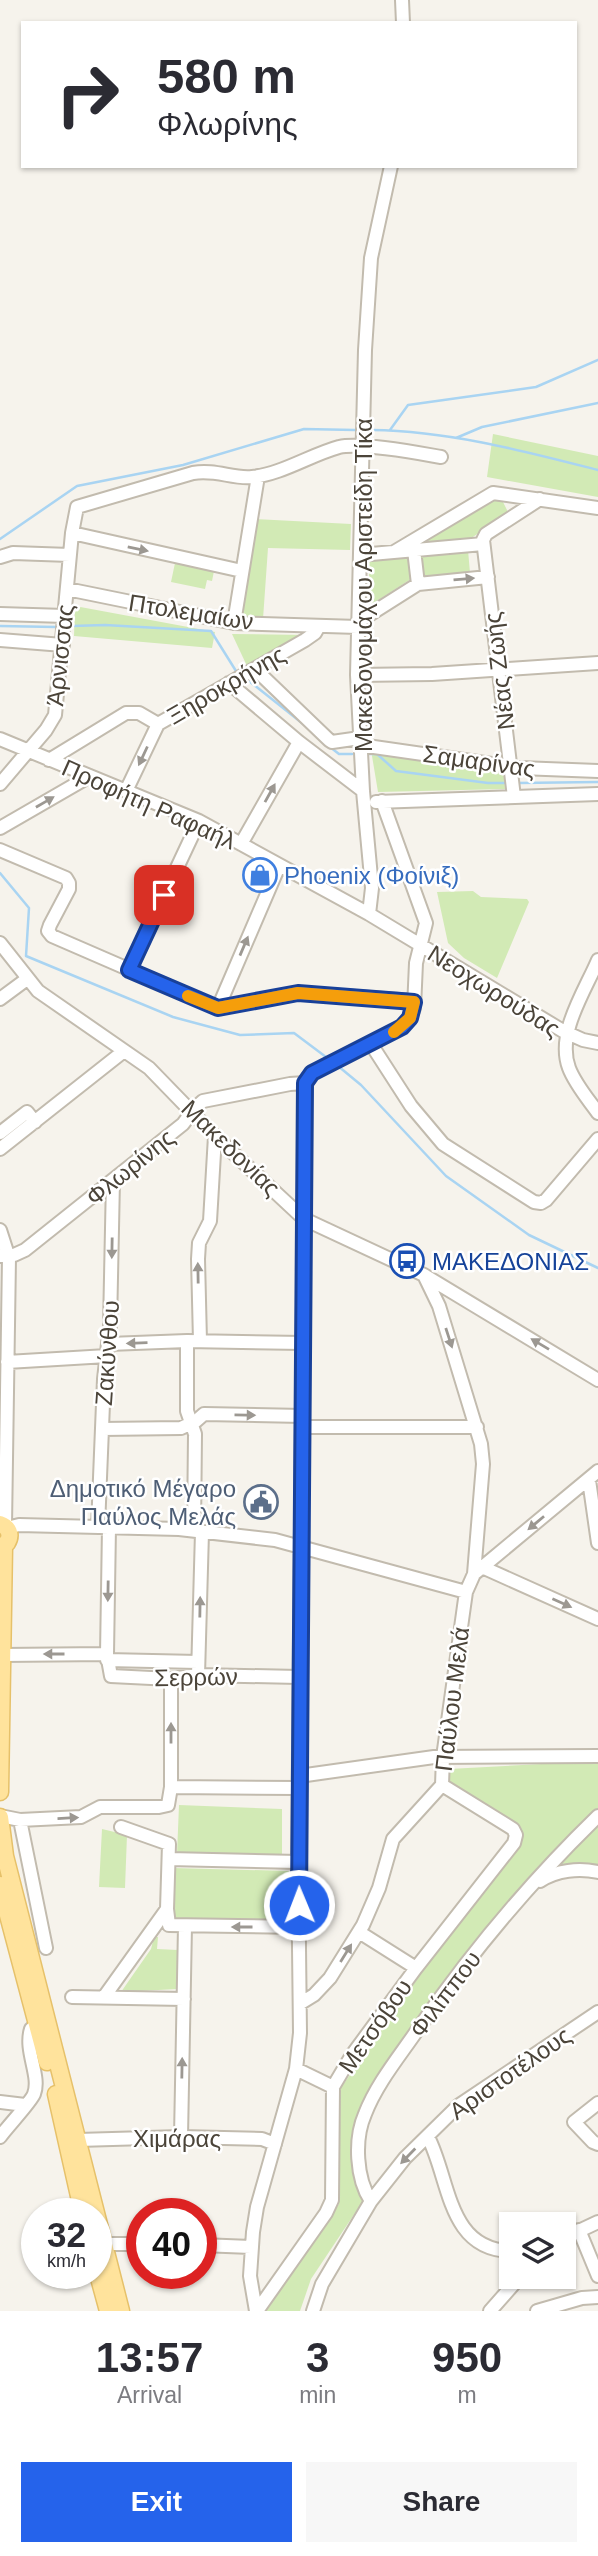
<!DOCTYPE html>
<meta charset="utf-8">
<style>
:root{--surface:#fff;--page:#f7f7f7;--text:#2b2b33;--muted:#7c7c81;--accent:#2563eb}
body{margin:0;font-family:Helvetica,sans-serif;background:var(--page);color:var(--text);height:100vh;display:flex;flex-direction:column;font-size:26px;white-space:nowrap}
*{box-sizing:border-box;margin:0}
p{font-size:23px;color:var(--muted)}
.icon{flex:none;width:38px;height:38px;fill:none;stroke:currentColor;stroke-width:2;stroke-linecap:round;stroke-linejoin:round}
.map{position:relative;height:2311px;overflow:hidden}
.panel{display:flex;flex-direction:column;background:var(--surface);flex:1}
.panel>*{flex:none}
.banner{position:absolute;left:21px;top:21px;width:556px;height:147px;border-radius:0px;box-shadow:0 2px 5px #0004;background:#fff;color:var(--text);overflow:hidden}
.controls{position:absolute;left:499px;top:2212px;display:grid;gap:14px}
.controls a{display:grid;place-items:center;width:77px;height:77px;border-radius:0px;background:var(--surface);box-shadow:0 2px 5px #0004;font-size:35px}
.speed{position:absolute;left:21px;top:2198px;display:flex;gap:14px;font-size:35px;font-weight:700;text-align:center}
.speed>*{display:grid;place-content:center;width:91px;height:91px;border-radius:50%;background:var(--surface);box-shadow:0 2px 5px #0004;line-height:1}
.speed small{font-size:18px;font-weight:400}
.speed .limit{border:10px solid #d22;background:#fff;color:#111}
.pin{position:absolute;display:grid;place-items:center;width:60px;height:60px;color:#fff;margin:-30px;border-radius:14px;box-shadow:0 4px 10px #0006}
.me{position:absolute;width:77px;margin:-38px;rotate:359deg;stroke-linejoin:round;filter:drop-shadow(0 0 5px #0008)}
.turn{display:flex;align-items:center;gap:24px;height:147px;padding:0 21px;font-size:32px}
.turn .icon{width:91px;height:91px;stroke-width:2.5}
.turn b{display:block;font-size:49px;line-height:60px}
.eta{display:flex;justify-content:space-evenly;align-items:center;height:119px;text-align:center}
.eta b{font-size:42px;font-weight:700;line-height:49px}
.cta{display:flex;gap:14px;margin-top:auto;padding:14px 21px}
.cta a{flex:1;height:80px;border-radius:0px;background:var(--accent);color:#fff;font-size:28px;font-weight:700;line-height:80px;text-align:center}
.cta a+a{background:var(--page);color:var(--text)}
.map>svg:first-child{display:block}
.green{fill:#d2eab5}
.lines{fill:none;stroke-linecap:round;stroke-linejoin:round}
.stream{stroke:#a9d4f2;stroke-width:2.5}
.minor-casing{stroke:#c2bbae;stroke-width:16}
.major-casing{stroke:#e6c16a;stroke-width:19}
.minor{stroke:#fff;stroke-width:12}
.major{stroke:#ffe39c;stroke-width:16}
.oneway{fill:#9c9892}
.route-casing{stroke:#184099;stroke-width:18}
.route{stroke:#2563eb;stroke-width:12}
.slow{stroke:#f59e0b;stroke-width:12}
.labels{text-anchor:middle;dominant-baseline:central;stroke-width:5;stroke-linejoin:round;paint-order:stroke}
.street-label{font-size:24px;fill:#4b4439;stroke:#fff}
.shop-label{font-size:24px;fill:#366cbe;stroke:#fff;text-anchor:start}
.transit-label{font-size:24px;fill:#164399;stroke:#fff;text-anchor:start}
.service-label{font-size:24px;fill:#4e5e75;stroke:#fff;text-anchor:end}
</style>
<div class="map">
<svg width="598" height="2311" viewBox="0 0 598 2311">
<rect width="100%" height="100%" fill="#f6f3ec"/>
<path class="green" d="M493,434L598,456V497L487,477Z
M491,496L501,498L509,514L468,540L429,542L428,536Z
M255,519L351,524L350,550L268,548L263,619L240,618Z
M468,550L470,573L411,579L369,606V559Z
M175,563L214,571L212,581L207,580L205,589L171,582Z
M75,606L215,632L212,648L74,636Z
M232,634L305,635L247,666Z
M371,750L503,768L505,789L378,792Z
M473,891L481,897L527,899L529,902L497,978L464,958L448,943L437,892Z
M598,1761V1878L589,1875L566,1876L522,1890L363,2116V2201L311,2279L300,2311H263L339,2204L340,2089L458,1921L519,1843L449,1792V1769Z
M179,1805L282,1809V1855L177,1854Z
M102,1829L127,1835L125,1888L99,1887Z
M173,1868L289,1871L290,1920H175Z
M154,1937H158L157,1949L178,1950L177,1989L121,1992L151,1949Z"/>
<g class="lines">
<path class="stream" d="M372,430C449,431 524,451 598,470
M390,430L408,405L536,387L598,360
M456,438L482,427L598,403
M0,539L77,486L183,465L304,429L355,430
M0,626L56,627
M72,626L105,625L211,631L236,671
M249,681L312,731
M330,747L339,754H352
M369,754H377L396,771L488,783H507
M518,783L598,782
M0,873L29,908L26,956L173,1017L240,1035L294,1033L330,1060
M338,1066L361,1085L446,1176L529,1235L598,1268"/>
<g class="minor-casing">
<path id="minor" d="M402,0L403,23
M72,533L242,571
M414,550L418,584
M394,552L493,493L598,508
M360,555L483,544
M0,557L13,553L70,555
M67,589L234,623L358,627
M0,614L65,616
M358,622L418,584L488,577
M234,623L258,476
M0,640L63,645
M255,669L329,740L332,742L360,738
M357,675L432,674L598,663
M229,683L299,742L363,791
M0,739L199,821L369,914L563,1031L583,1040L598,1043
M360,745L520,768L598,771
M49,760L126,713H139L158,724
M0,784L46,730L55,715L72,533L77,507L193,473C216,469 232,479 252,477C282,474 310,455 339,447C361,442 418,453 441,457
M126,791L158,724L305,640L315,633L319,626
M514,797L483,540L486,534L540,499
M376,802L598,794
M0,828L90,776
M241,844L299,742
M0,850L66,878L69,883V889L50,925L48,931L52,936L218,1008L298,993L414,1001
M369,914L372,888L363,791L357,675L365,350L371,258L391,166
M0,943L38,991L149,1068L215,1136L304,1219L424,1275L598,1380
M598,960C585,991 556,1033 569,1068C575,1084 588,1099 598,1113
M129,970L199,821
M0,999L27,979
M218,1008L279,866
M371,1044L411,1106L443,1144L534,1202L541,1203L546,1200L598,1139
M305,1083L312,1073L398,1029L410,1018L414,1008L416,963L426,923L382,801
M0,1133L27,1112L35,1122
M0,1149L124,1051
M0,1230L9,1258L5,1526
M0,1256L14,1255L25,1250L183,1124L194,1109L203,1101L290,1084L305,1083
M424,1275L439,1306L481,1444L483,1464L474,1574
M187,1341V1411L195,1434L194,1531
M200,1341L198,1259L199,1243L210,1221L215,1136
M109,1344L187,1341L303,1343
M7,1362L107,1356
M303,1427H477
M102,1429L181,1428L196,1421L204,1414L303,1416
M589,1480L598,1543
M98,1527L104,1379L110,1326L113,1180
M109,1527L107,1654L111,1676L171,1679L198,1675L299,1677
M7,1528L19,1525L179,1529L275,1540L466,1592
M482,1567L598,1619
M2,1655L107,1654
M107,1660L198,1662
M198,1675L202,1532
M299,1776L434,1757L598,1756
M171,1787L298,1788
M0,1816L20,1820L81,1817L100,1807H159L168,1805L171,1787V1679
M20,1820L46,1948
M121,1827L169,1844L167,1909L169,1925L299,1927
M169,1859L298,1862
M540,1881C557,1870 579,1868 598,1872
M359,1932L416,1968
M72,1997L184,1999
M104,1997L167,1909
M301,2003L314,1995L330,1978L363,1925L379,1888L393,1839L442,1785L443,1757L464,1606L466,1592L474,1574L598,1471
M296,2069L333,2087
M0,2102L25,2105
M598,2103L574,2122L593,2142L598,2144
M0,2137C7,2127 31,2102 34,2094C41,2076 24,2051 31,2029L37,2025
M181,2137L185,1926
M428,2137C450,2179 447,2250 511,2251
M78,2140L181,2137L262,2139L275,2144
M371,2201C356,2179 354,2139 365,2114C376,2085 398,2058 416,2032C470,1954 530,1882 598,1816
M579,2230L598,2276
M564,2238L598,2222
M105,2244H142
M201,2245L251,2247
M256,2311L250,2276L253,2232L257,2207L296,2069L300,2033L298,1862L305,1083
M257,2311L326,2213L332,2200L333,2087L352,2055L416,1968L514,1843L516,1835L513,1829L442,1785
M313,2311L322,2284L371,2201L405,2158L458,2106L598,2012
M490,2311L520,2277
M537,2311L582,2298L598,2297"/>
</g>
<g class="major-casing">
<path id="major" d="M0,1524C9,1527 12,1535 7,1543L0,1547
M0,1792L4,1546
M0,1817L5,1856L121,2311
M0,1885L47,2062
M56,2094L83,2214
M96,2267L108,2311"/>
</g>
<use href="#minor" class="minor"/>
<use href="#major" class="major"/>
</g>
<defs><path id="oneway-solid" d="M-6-.8H1V-3.2L6.5 0L1 3.2V.8H-6Z" transform="scale(1.75)"/></defs>
<g class="oneway">
<use href="#oneway-solid" transform="translate(138 549) rotate(12)"/>
<use href="#oneway-solid" transform="translate(464 579) rotate(-5)"/>
<use href="#oneway-solid" transform="translate(143 756) rotate(115)"/>
<use href="#oneway-solid" transform="translate(270 793) rotate(-61)"/>
<use href="#oneway-solid" transform="translate(45 802) rotate(-30)"/>
<use href="#oneway-solid" transform="translate(244 946) rotate(-67)"/>
<use href="#oneway-solid" transform="translate(112 1248) rotate(91)"/>
<use href="#oneway-solid" transform="translate(198 1273) rotate(-91)"/>
<use href="#oneway-solid" transform="translate(449 1338) rotate(72)"/>
<use href="#oneway-solid" transform="translate(137 1343) rotate(178)"/>
<use href="#oneway-solid" transform="translate(540 1344) rotate(-149)"/>
<use href="#oneway-solid" transform="translate(245 1415) rotate(1)"/>
<use href="#oneway-solid" transform="translate(536 1523) rotate(140)"/>
<use href="#oneway-solid" transform="translate(108 1591) rotate(91)"/>
<use href="#oneway-solid" transform="translate(562 1603) rotate(24)"/>
<use href="#oneway-solid" transform="translate(200 1607) rotate(-89)"/>
<use href="#oneway-solid" transform="translate(54 1654) rotate(180)"/>
<use href="#oneway-solid" transform="translate(171 1733) rotate(-90)"/>
<use href="#oneway-solid" transform="translate(68 1818) rotate(-3)"/>
<use href="#oneway-solid" transform="translate(242 1927) rotate(-180)"/>
<use href="#oneway-solid" transform="translate(346 1953) rotate(-58)"/>
<use href="#oneway-solid" transform="translate(182 2068) rotate(-89)"/>
<use href="#oneway-solid" transform="translate(408 2156) rotate(134)"/>
</g>
<g class="lines">
<g class="route-casing">
<path id="route" d="M164,895L129,970L218,1008L298,993L414,1002L410,1018L402,1027L312,1073L305,1083L299,1905"/>
</g>
<use href="#route" class="route"/>
<path class="slow" d="M188,996L218,1008L298,993L414,1002L410,1018L394,1032"/>
</g>
<defs>
<g id="shop-ring" transform="scale(1.75)"><circle r="9.5" fill="#fff" stroke="#3f7fe0" stroke-width="1.5"/><path d="M-5-2.5h2.3a2.7 3.5 0 0 1 5.4 0H5L5.5 6h-11ZM-1.5-2.5h3a1.5 2.3 0 0 0-3 0Z" fill="#3f7fe0"/></g>
<g id="bus-ring" transform="scale(1.75)"><circle r="9.5" fill="#fff" stroke="#1a4fb4" stroke-width="1.5"/><path d="M-5-6H5V4H4V6H2V4H-2V6H-4V4H-5ZM-3.5-4V0h7V-4ZM-3.5 1.2v1.5H-2V1.2ZM2 1.2v1.5H3.5V1.2Z" fill="#1a4fb4"/></g>
<g id="civic-ring" transform="scale(1.75)"><circle r="9.5" fill="#fff" stroke="#5c6f8a" stroke-width="1.5"/><path d="M-.6-6.5H3V-4.5H.6V-3L4-1V1h2V6H-6V1h2V-1L-.6-3ZM-1.2 2.5V6h2.4V2.5Z" fill="#5c6f8a"/></g>
</defs>
<g fill-rule="evenodd">
<use href="#shop-ring" x="260" y="875"/>
<use href="#bus-ring" x="407" y="1261"/>
<use href="#civic-ring" x="261" y="1502"/>
</g>
<g class="labels">
<g class="street-label">
<text transform="translate(363 585) rotate(-90)">Μακεδονομάχου Αριστείδη Τίκα</text>
<text transform="translate(191 612) rotate(9)">Πτολεμαίων</text>
<text transform="translate(60 655) rotate(-84)">Άρνισσας</text>
<text transform="translate(499 671) rotate(-97)">Νέας Ζωής</text>
<text transform="translate(226 685) rotate(-30)">Ξηροκρήνης</text>
<text transform="translate(479 761) rotate(8)">Σαμαρίνας</text>
<text transform="translate(149 804) rotate(24)">Προφήτη Ραφαήλ</text>
<text transform="translate(494 991) rotate(32)">Νεοχωρούδας</text>
<text transform="translate(231 1148) rotate(44)">Μακεδονίας</text>
<text transform="translate(130 1167) rotate(-39)">Φλωρίνης</text>
<text transform="translate(107 1353) rotate(-86)">Ζακύνθου</text>
<text transform="translate(196 1677) rotate(-1)">Σερρών</text>
<text transform="translate(452 1699) rotate(-83)">Παύλου Μελά</text>
<text transform="translate(445 1994) rotate(-53)">Φιλίππου</text>
<text transform="translate(375 2026) rotate(-55)">Μετσόβου</text>
<text transform="translate(510 2073) rotate(-35)">Αριστοτέλους</text>
<text x="177" y="2138">Χιμάρας</text>
</g>
<g class="shop-label">
<text x="284" y="875">Phoenix (Φοίνιξ)</text>
</g>
<g class="transit-label">
<text x="432" y="1261">ΜΑΚΕΔΟΝΙΑΣ</text>
</g>
<g class="service-label">
<text x="236" y="1488">Δημοτικό Μέγαρο<tspan x="236" dy="28">Παύλος Μελάς</tspan></text>
</g>
</g>
</svg>
<div class="controls">
<a><svg class="icon" aria-label="layers" viewBox="0 0 24 24"><path d="M12 4l9 5-9 5-9-5zM3 14l9 5 9-5"/></svg></a>
</div>
<div class="speed"><div>32<small>km/h</small></div><div class="limit">40</div></div>
<div class="pin" style="left:164px;top:895px;background:#d93025"><svg class="icon" aria-label="arrive" viewBox="0 0 24 24"><path d="M6 21V4h12l-3 4 3 4H6"/></svg></div>
<svg class="me" style="left:299px;top:1905px" viewBox="-20 -20 40 40"><circle r="17" fill="#2563eb" stroke="#fff" stroke-width="3"/><path d="M0-11L8 9 0 5-8 9z" fill="#fff"/></svg>
<div class="banner">
<div class="turn"><svg class="icon" aria-label="right" viewBox="0 0 24 24"><path d="M7 20v-9h11M14 6l5 5-5 5"/></svg><div><b>580 m</b>Φλωρίνης</div></div>
</div>
</div>
<section class="panel">
<div class="eta">
<div><b>13:57</b><p>Arrival</p></div>
<div><b>3</b><p>min</p></div>
<div><b>950</b><p>m</p></div>
</div>
<div class="cta"><a>Exit</a><a>Share</a></div>
</section>
